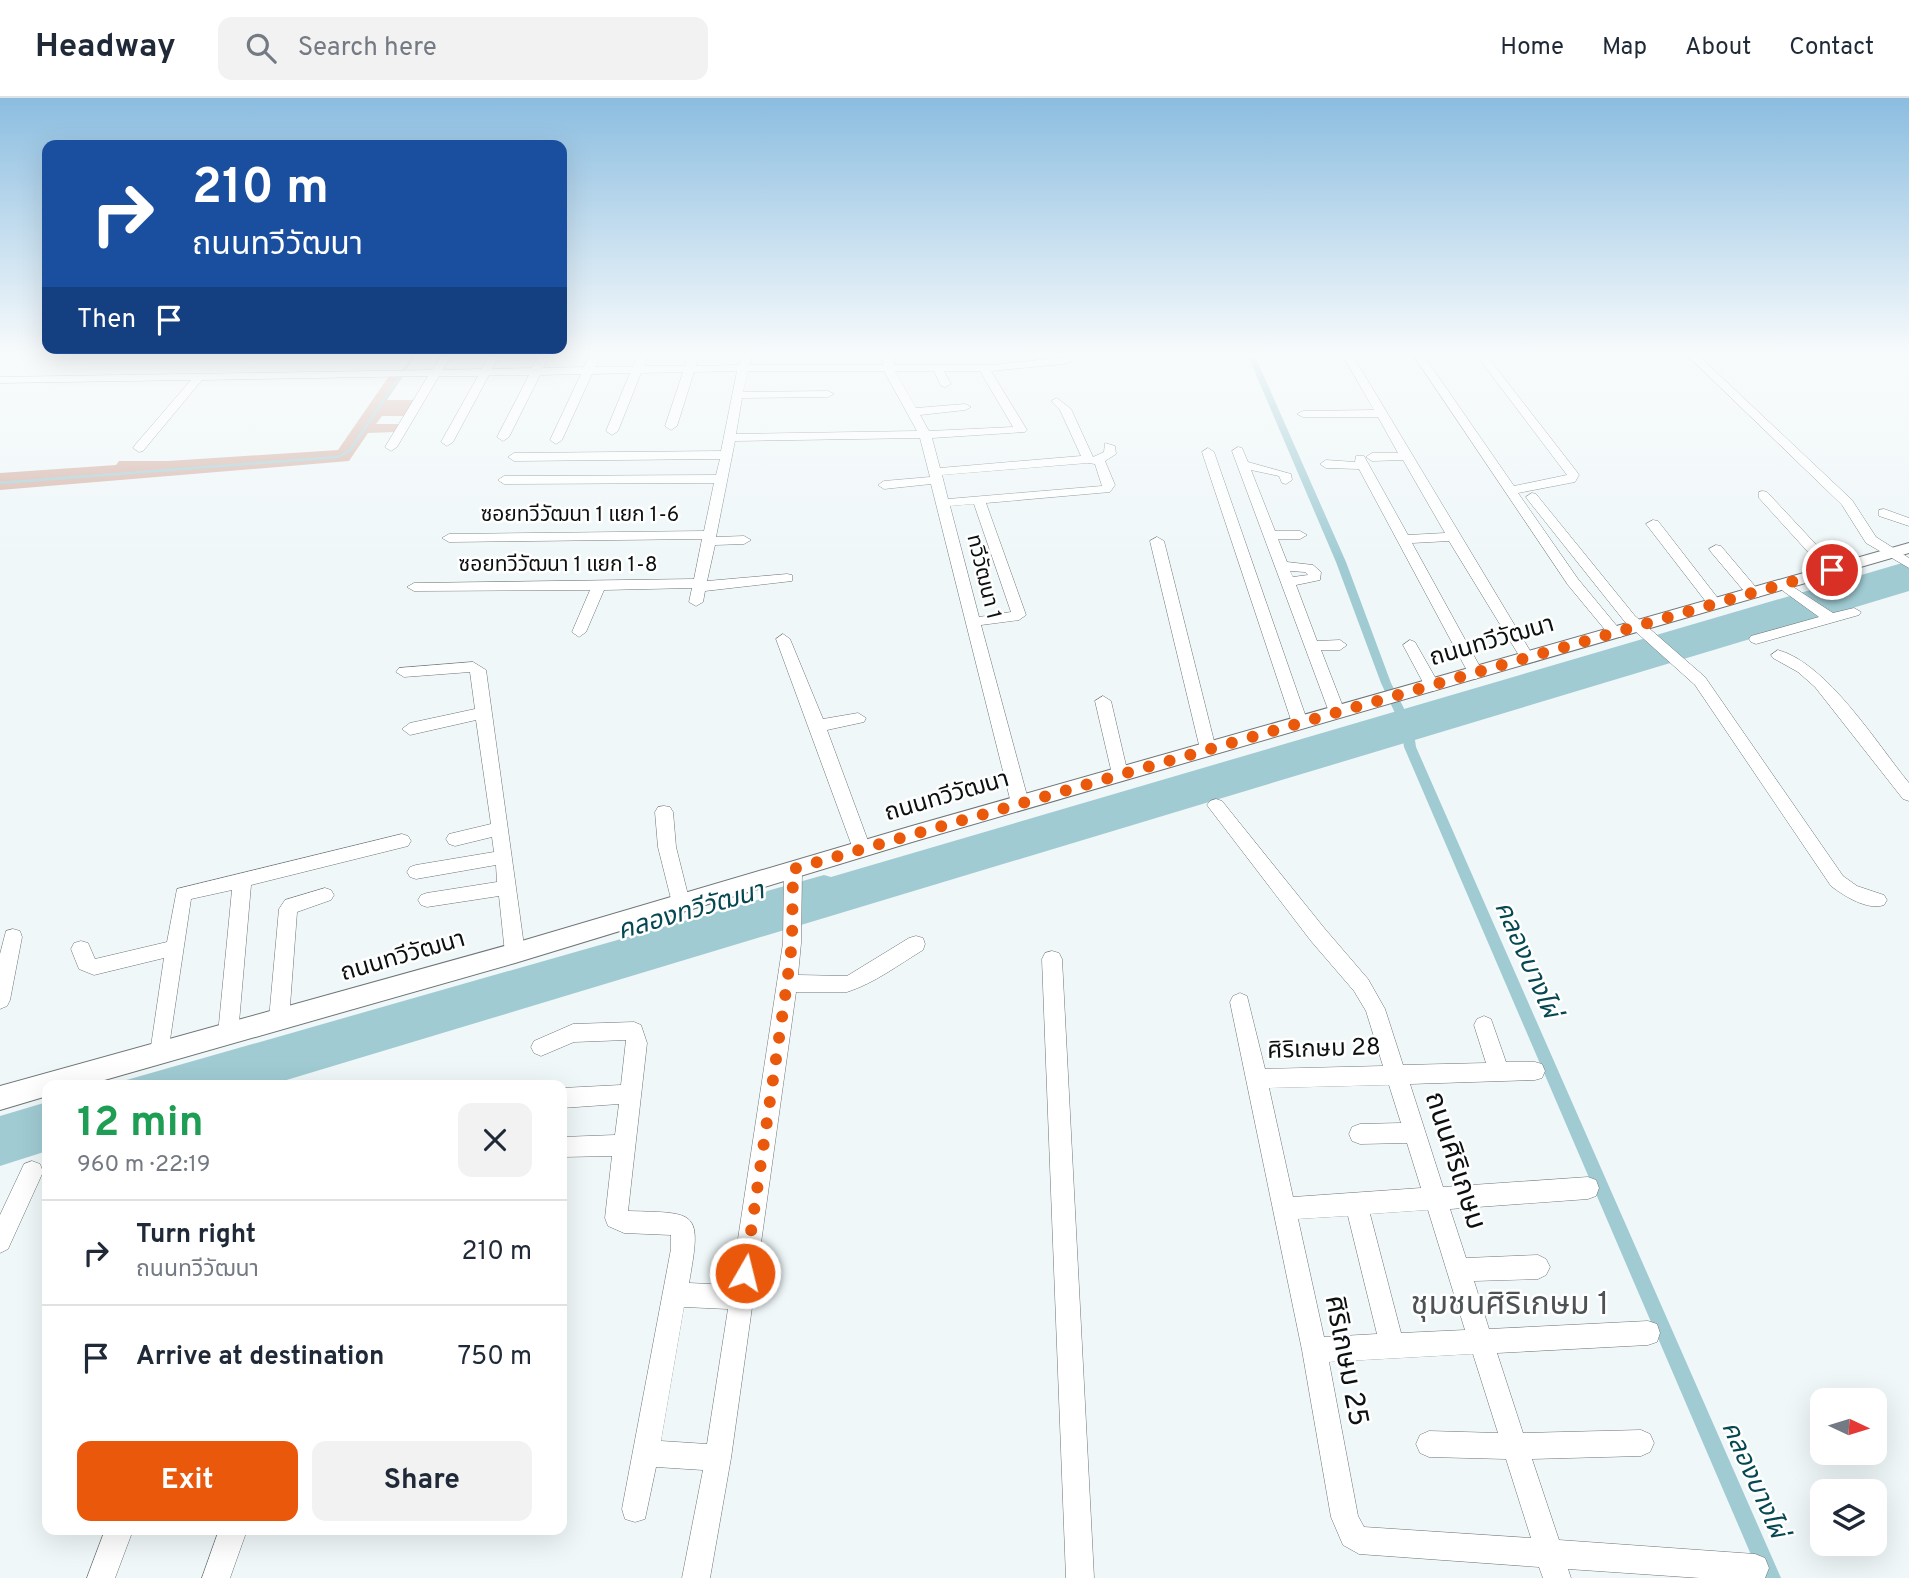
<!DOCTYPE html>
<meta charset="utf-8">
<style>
:root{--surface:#fff;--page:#f2f2f3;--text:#1f2937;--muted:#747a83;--line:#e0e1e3;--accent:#ea580c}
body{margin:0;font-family:Overpass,"Noto Sans Thai",sans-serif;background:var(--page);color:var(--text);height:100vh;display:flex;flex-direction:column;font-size:26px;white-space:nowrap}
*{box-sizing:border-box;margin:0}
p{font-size:23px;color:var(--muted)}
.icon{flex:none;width:38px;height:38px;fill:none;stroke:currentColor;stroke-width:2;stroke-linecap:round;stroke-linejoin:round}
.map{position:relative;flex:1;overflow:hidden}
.sheet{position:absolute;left:42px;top:982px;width:525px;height:455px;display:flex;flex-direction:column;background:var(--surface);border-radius:14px;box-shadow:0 7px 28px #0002}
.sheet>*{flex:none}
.guide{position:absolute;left:42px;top:42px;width:525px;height:214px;border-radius:14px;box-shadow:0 7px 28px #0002;background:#1a4fa0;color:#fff;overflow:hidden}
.needle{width:46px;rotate:94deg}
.controls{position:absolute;left:1810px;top:1290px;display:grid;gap:14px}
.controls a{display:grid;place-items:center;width:77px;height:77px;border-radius:14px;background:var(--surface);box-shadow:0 7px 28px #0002;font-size:35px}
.pin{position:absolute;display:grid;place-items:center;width:60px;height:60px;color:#fff;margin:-30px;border:4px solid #fff;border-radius:50%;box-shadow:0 2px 7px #0007}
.me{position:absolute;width:77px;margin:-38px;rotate:8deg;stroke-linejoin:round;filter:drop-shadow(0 0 5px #0008)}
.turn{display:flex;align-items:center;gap:24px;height:147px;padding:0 35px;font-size:32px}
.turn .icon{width:91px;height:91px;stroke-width:2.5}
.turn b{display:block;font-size:49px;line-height:60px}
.then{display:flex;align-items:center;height:66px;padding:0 35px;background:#0003;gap:14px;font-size:26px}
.round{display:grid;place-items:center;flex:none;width:74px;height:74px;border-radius:14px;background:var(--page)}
.summary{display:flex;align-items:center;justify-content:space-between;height:119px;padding:0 35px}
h1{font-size:42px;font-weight:700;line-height:52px;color:#1e9e55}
.cta{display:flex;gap:14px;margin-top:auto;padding:14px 35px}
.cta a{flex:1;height:80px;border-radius:14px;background:var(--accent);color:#fff;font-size:28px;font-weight:700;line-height:80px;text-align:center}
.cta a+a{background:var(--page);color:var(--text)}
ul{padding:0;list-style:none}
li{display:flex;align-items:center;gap:21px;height:105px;padding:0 35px;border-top:2px solid var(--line)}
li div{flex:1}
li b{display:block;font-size:26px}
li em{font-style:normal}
header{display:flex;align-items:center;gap:42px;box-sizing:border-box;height:98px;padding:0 35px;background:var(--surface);border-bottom:2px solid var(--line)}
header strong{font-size:33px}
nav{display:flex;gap:38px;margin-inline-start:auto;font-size:24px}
.search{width:490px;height:63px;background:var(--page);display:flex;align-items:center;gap:18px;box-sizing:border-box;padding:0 24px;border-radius:14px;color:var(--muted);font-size:26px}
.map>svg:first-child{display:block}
.forest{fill:#d5b0a4}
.water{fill:#a0cbd3}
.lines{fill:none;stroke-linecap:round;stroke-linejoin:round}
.stream{stroke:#a0cbd3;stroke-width:2.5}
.canal{fill:#a0cbd3;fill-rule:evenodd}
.minor-casing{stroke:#6e7576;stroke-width:1}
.major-casing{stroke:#6e7576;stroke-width:2}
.minor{fill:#fff;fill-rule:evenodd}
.major{fill:#fff;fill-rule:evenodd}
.route{stroke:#ea580c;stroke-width:12;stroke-dasharray:0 21.6}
.labels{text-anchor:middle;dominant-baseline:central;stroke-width:5;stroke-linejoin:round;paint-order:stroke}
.far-street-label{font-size:21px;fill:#0d1010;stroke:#fff}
.street-label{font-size:24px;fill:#0d1010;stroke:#fff}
.water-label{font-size:26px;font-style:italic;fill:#064852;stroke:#fff}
.near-street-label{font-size:28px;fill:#0d1010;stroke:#fff}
.near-neighbourhood-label{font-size:32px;fill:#4d5354;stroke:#fff}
</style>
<header>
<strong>Headway</strong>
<div class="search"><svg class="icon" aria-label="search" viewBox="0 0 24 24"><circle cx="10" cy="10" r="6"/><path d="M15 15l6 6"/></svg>Search here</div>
<nav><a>Home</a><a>Map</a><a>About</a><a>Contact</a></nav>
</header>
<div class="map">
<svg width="1909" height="1480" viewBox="0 0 1909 1480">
<rect width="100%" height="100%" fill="#eff7f8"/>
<path class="forest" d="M404,277L387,302H414L405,318H382L376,326H401L396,334L368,335L349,363L0,392V375L116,367L119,363H168L338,352L389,278Z"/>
<path class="water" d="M1909,463V493L270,987H109L761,801L767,793L824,777L831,779Z
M47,1004V1053L0,1068V1018Z"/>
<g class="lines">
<path class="stream" d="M404,272L414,258
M0,385L338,359L350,352L400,278"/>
<path class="canal" d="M1248,258H1255L1346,464L1391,585L1413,628L1416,649L1781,1480H1761L1404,649L1401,628L1381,585L1336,464Z"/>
<g class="minor-casing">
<path id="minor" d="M441,258H451L443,272L481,271L489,258H499L492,271L532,270L539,258H549L543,270L584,269L590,258H600L595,269H633L638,258H648L644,268H685L689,258H699L696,268L739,267L742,258H752L750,267H883V258H893L894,267H993L1074,258L1071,264L1062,266L991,273L1027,332L1025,334L932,340L940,370L1081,358L1060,312L1051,303L1057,300L1071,311L1093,359L1104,354L1105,345L1115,348L1116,356L1105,363L1115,387L1110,394L986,405L1026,517L1019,522L981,527L1029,705L1026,709H1014L1011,705L931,386L884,391L878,387L884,383L930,379L920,340L735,343L716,439L744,438L751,442L744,446L715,447L707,483L787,476L792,477V483L705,493L703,504L696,508L689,504L692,490L604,492L586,534L579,539L572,534L590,492L414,493L407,489L414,485L694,481L702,441L449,444L442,440L449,436L704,433L714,385L504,386L498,382L504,378L716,377L720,361L514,363L508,359L514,355L721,353L737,273L694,274L677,328L671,332L665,328L683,274L641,275L618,333L612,337L606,333L630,275L592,276L562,342L556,346L550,342L581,276L540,277L509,339L503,343L497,339L529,277H489L453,344L447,348L441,344L478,278H439L397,349L391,353L385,349L428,278L202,282L143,353L139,354L133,350L135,347L191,282L0,285V279L432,272ZM748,273H884L917,333L736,336L742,300L828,299L834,296L828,293L743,294ZM895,273H934L941,288L945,289L951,286L944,273H980L1013,329L929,333L920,317L965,312L971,309L965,306L916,310ZM1088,365L1095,366L1102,388L948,401L942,377ZM974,406L1011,514L979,519L950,408Z
M1343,258H1353L1535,561L1533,564H1523L1449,443L1412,445L1484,576L1476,581L1471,580L1359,371L1326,370L1320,366L1326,362L1355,364L1356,358H1364L1408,437L1445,435L1403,362L1372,363L1366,359L1372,355H1398L1378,319H1303L1297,316L1303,313L1374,312Z
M1414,258H1424L1514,388L1567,377L1477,258H1487L1577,374L1579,377L1575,384L1518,395L1578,481L1621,533L1623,536L1621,539H1611L1568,487Z
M1688,258H1699L1852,402L1876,439L1909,460V470L1866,445L1842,407Z
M1238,349L1242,350L1248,364L1291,376L1292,382L1286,386L1282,385L1279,378L1251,372L1275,433H1300L1307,437L1300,441H1278L1287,464L1313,467L1321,474L1320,482L1296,487L1317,543L1340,542L1347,547L1340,552H1321L1345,614L1343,618H1331L1329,614L1232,353ZM1290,473L1305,474L1308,477L1293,479Z
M1208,350L1214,354L1308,625L1306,629L1300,631L1292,625L1202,354Z
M1763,393L1767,394L1837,469V475H1827L1759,400V394Z
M1532,395L1536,396L1635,518L1705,579L1843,778L1857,788L1884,797L1887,802L1884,807C1868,813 1844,798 1831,788L1695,587L1625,524L1528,402L1526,399Z
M1884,411L1909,420V428L1879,418V412Z
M1653,422L1658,423L1720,503V509H1710L1646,426Z
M1157,439L1164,443L1216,651L1208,657L1200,651L1150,443Z
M1716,447L1721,448L1759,493V499H1749L1711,454L1709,451Z
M1784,483L1833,515L1854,510L1861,514L1859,517L1756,546L1751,544L1749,541L1751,538L1819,519L1779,490V484Z
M783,536L790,541L823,621L858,615L866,620L864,624L827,632L871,751L868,756H856L853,751L776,541Z
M1410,542L1415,544L1440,588L1437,592L1432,593L1427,592L1403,547Z
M1778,552C1827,565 1877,646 1909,685V703L1903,701L1815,589L1798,574L1773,560L1771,557Z
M473,564L486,572L525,855L522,861L515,863L508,861L505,855L499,798L427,809L421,807L418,802L421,797L427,795L497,784L496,767L416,781L410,779L407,774L410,769L416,767L494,754L492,739L455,748L449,746L446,741L449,736L491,726L476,622L410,637L402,631L410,625L475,611L470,574L404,579L396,574L399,570Z
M1103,598L1111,603L1128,676L1120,682L1112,676L1095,603Z
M1216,701L1222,703L1325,831L1368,881L1385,911L1403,967L1486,965L1474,927L1477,921L1484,918L1491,921L1506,964H1535L1542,966L1545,973L1542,980L1535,982L1410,986L1443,1089L1588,1079L1596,1082L1599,1090L1596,1098L1588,1101L1450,1111L1466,1160L1538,1157L1546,1161L1550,1169L1546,1177L1538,1181L1474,1183L1489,1231L1648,1223L1657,1226L1660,1235L1657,1244L1648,1247L1497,1255L1523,1335L1641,1332L1650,1336L1654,1345L1650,1354L1641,1358L1532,1361L1559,1442L1755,1456L1765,1460L1769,1470L1765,1480H1700L1568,1471L1571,1480H1543L1539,1469L1359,1456L1343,1447L1331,1419L1302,1252L1230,904L1233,898L1240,895L1247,898L1265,971L1383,968L1366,913L1354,893L1311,843L1210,711L1207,707L1210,703ZM1389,987L1401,1025L1360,1026L1352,1029L1349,1036L1352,1043L1360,1046L1407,1045L1421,1090L1293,1099L1269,990ZM1428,1112L1465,1232L1401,1235L1370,1116ZM1348,1118L1377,1236L1324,1239L1298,1121ZM1473,1256L1498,1335L1429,1333L1420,1337L1416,1346L1420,1355L1429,1359L1506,1361L1531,1440L1364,1429L1358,1418L1329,1264Z
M664,708L670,709L673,714L676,749L690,805L688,810L681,812L674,810L672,805L658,749L655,714L658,709Z
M402,736L408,738L411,743L408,748L251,787L238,936L235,942L228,945L221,942L218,936L232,792L191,801L167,962L160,964L153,962L150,955L164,860L94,877L79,871L71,851L74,845L81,843L88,845L95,861L167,844L177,791Z
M793,764L799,766L802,771L801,845L798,877L847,878L909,840L916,838L923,840L925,846L923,852C898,867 875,885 847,894H796L731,1360L710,1480H682L703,1372L656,1369L645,1421L635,1424L625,1421L622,1411L671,1151V1137L624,1135L608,1128L605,1120L612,1058L562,1059V1039L615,1037L619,1006L562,1010V990L621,987L626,942L574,944L541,958L534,955L531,949L534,943L573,926L634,924L641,927L647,945L628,1113C698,1115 702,1112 689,1185L731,1187L783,845L784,771L787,766ZM684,1209L728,1211L707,1346L661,1343Z
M325,790L331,792L334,797L331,802L297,814L289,921L286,927L279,930L272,927L269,921L279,811L285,802Z
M13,831L20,833L22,839L10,902L7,908L0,911V856L6,833Z
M1052,853L1059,855L1062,861L1094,1480H1066L1042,861L1045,855Z
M32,1063L40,1066L43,1074L8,1151L0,1155V1117L24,1066Z
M105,1432H133L115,1480H87Z
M219,1432H247L230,1480H202Z"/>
</g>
<g class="major-casing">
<path id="major" d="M1909,445V455L912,744L515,865L87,987H47V998L0,1012V988L515,845L912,728Z"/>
</g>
<use href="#minor" class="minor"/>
<use href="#major" class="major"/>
</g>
<linearGradient id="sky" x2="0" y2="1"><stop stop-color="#8bbde0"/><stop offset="0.55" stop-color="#f8fbfc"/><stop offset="1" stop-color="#f8fbfc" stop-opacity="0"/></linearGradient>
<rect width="1909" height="465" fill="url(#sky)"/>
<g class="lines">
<path class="route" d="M745,1175L787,885L792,845L793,771L1832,472"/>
</g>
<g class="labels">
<g class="far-street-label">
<text x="580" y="417">ซอยทวีวัฒนา 1 แยก 1-6</text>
<text x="558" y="467">ซอยทวีวัฒนา 1 แยก 1-8</text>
<text transform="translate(983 479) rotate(76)">ทวีวัฒนา 1</text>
</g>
<g class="street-label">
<text transform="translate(1492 544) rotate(-16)">ถนนทวีวัฒนา</text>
<text transform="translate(947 699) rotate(-16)">ถนนทวีวัฒนา</text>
<text transform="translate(403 859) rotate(-16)">ถนนทวีวัฒนา</text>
<text transform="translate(1324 952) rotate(-2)">ศิริเกษม 28</text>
</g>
<g class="water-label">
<text transform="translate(691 814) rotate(-16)">คลองทวีวัฒนา</text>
<text transform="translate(1526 862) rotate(66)">คลองบางไผ่</text>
<text transform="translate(1753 1382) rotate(66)">คลองบางไผ่</text>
</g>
<g class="near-street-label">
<text transform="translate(1454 1063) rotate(72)">ถนนศิริเกษม</text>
<text transform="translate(1345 1263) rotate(79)">ศิริเกษม 25</text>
</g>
<g class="near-neighbourhood-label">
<text x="1510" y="1208">ชุมชนศิริเกษม 1</text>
</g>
</g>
</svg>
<div class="controls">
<a><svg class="needle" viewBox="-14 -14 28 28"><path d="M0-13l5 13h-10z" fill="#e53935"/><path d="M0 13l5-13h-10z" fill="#747a83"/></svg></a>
<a><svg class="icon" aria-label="layers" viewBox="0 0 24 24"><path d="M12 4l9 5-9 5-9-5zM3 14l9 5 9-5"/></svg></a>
</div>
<div class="pin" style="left:1832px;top:472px;background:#d93025"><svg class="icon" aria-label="arrive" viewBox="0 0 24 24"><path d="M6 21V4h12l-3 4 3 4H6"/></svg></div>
<svg class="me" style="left:745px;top:1175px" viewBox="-20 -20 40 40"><circle r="17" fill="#ea580c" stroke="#fff" stroke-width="3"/><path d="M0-11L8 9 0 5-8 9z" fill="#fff"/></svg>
<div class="guide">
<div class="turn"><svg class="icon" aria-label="right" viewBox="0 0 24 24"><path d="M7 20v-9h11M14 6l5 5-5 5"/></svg><div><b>210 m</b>ถนนทวีวัฒนา</div></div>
<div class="then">Then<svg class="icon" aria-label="arrive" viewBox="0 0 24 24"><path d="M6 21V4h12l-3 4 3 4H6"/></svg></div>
</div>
<section class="sheet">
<div class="summary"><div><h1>12 min</h1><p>960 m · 22:19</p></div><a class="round"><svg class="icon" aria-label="close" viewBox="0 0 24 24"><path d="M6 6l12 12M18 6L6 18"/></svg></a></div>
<ul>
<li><svg class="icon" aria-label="right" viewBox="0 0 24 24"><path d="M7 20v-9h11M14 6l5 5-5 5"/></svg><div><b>Turn right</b><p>ถนนทวีวัฒนา</p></div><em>210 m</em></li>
<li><svg class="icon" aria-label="arrive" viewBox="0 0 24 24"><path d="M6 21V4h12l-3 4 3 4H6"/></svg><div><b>Arrive at destination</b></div><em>750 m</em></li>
</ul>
<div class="cta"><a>Exit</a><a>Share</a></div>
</section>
</div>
